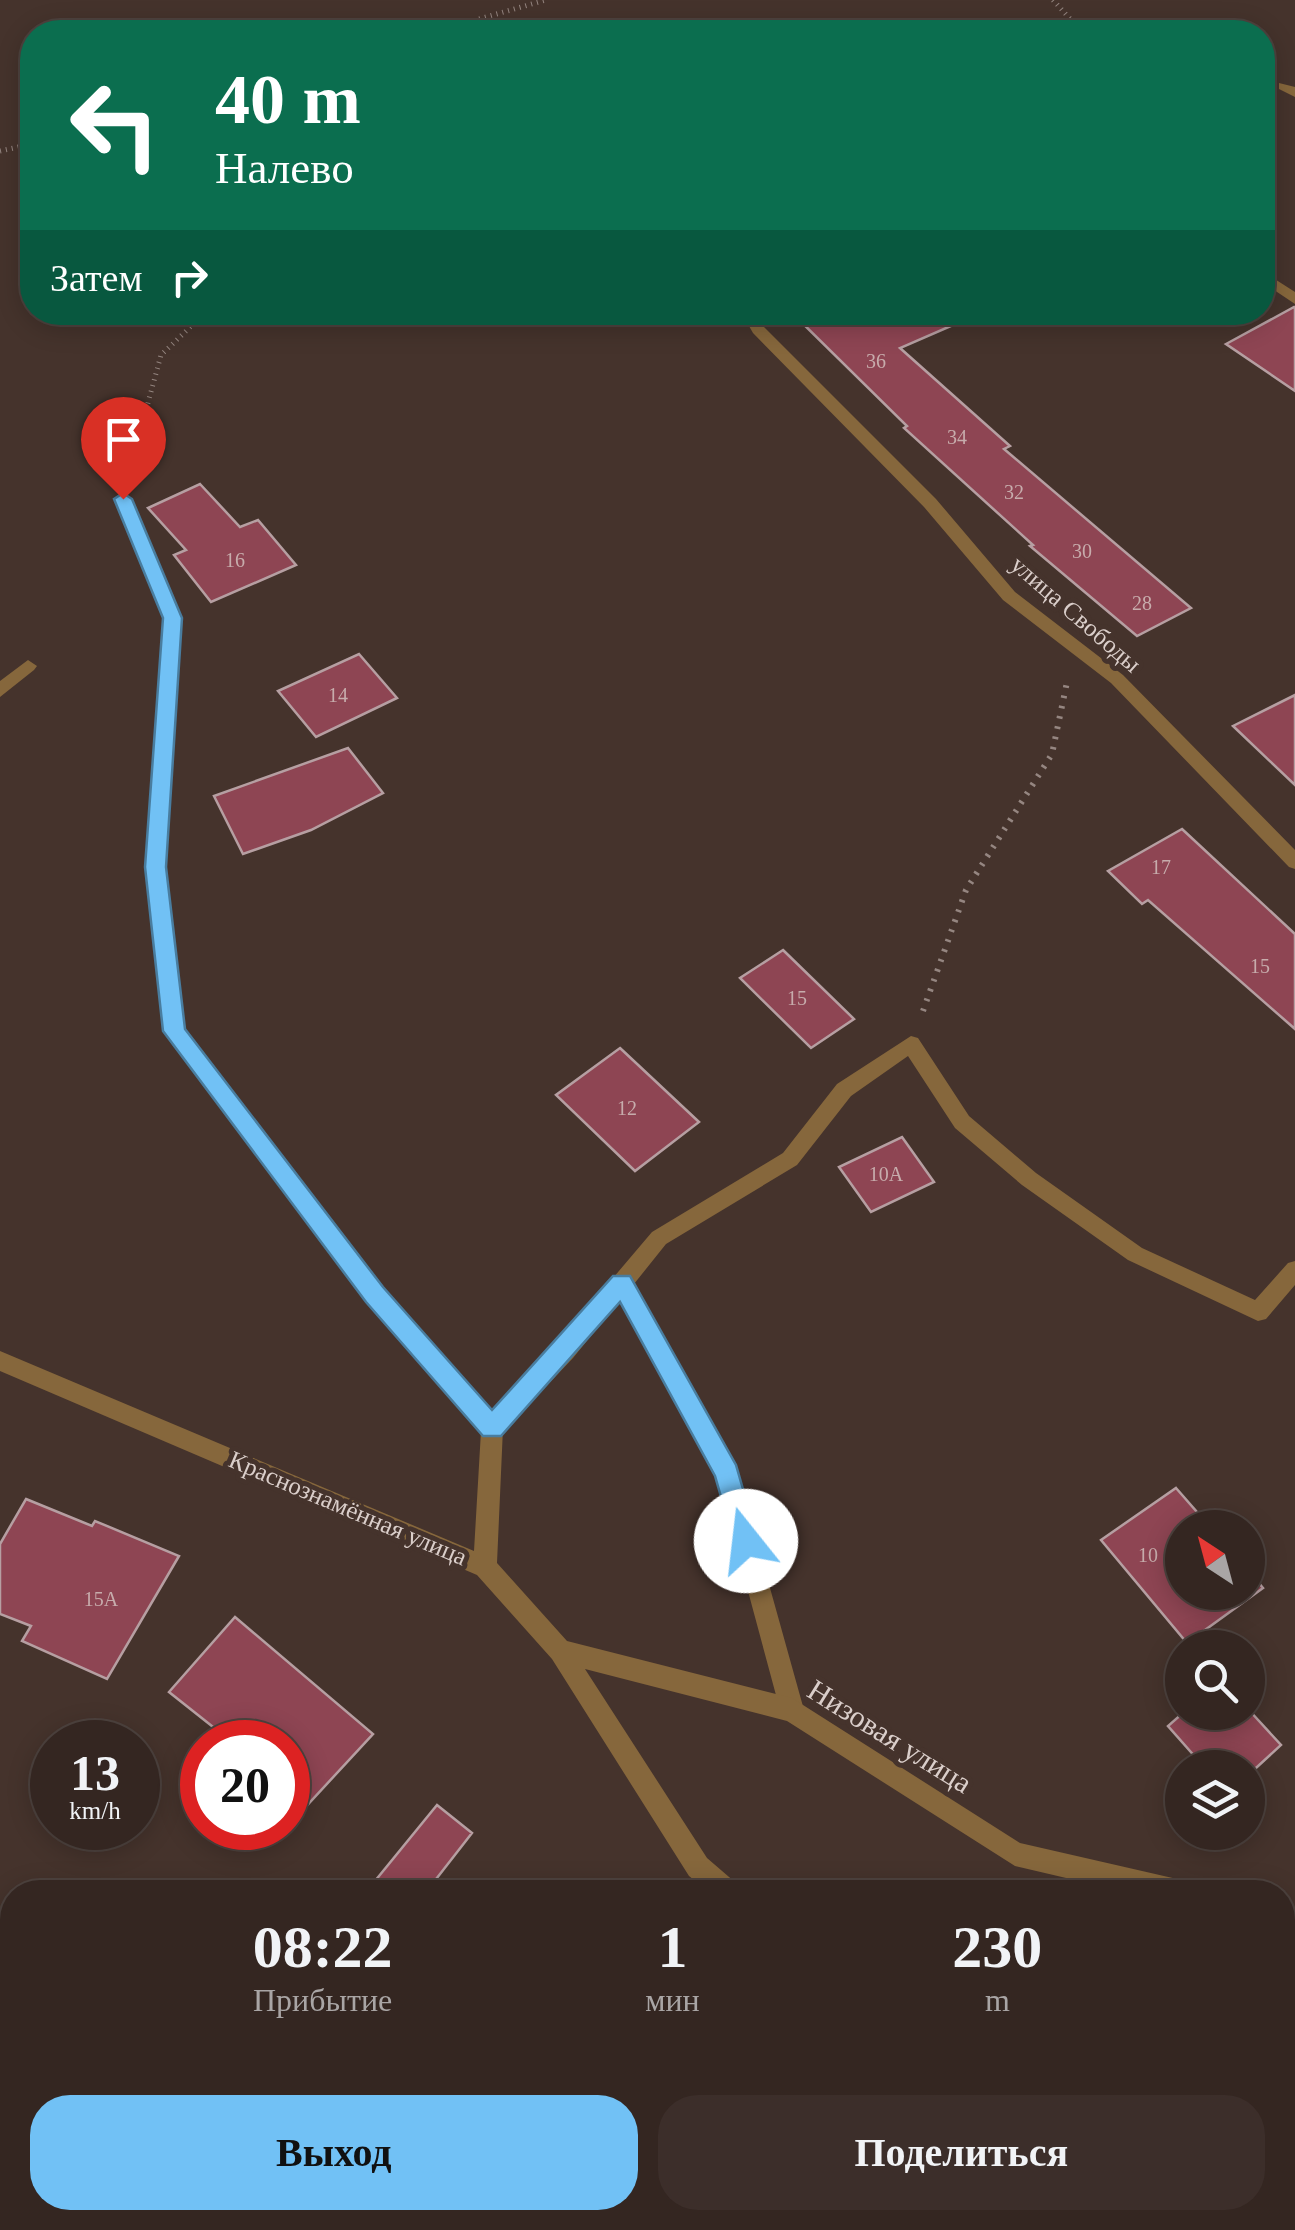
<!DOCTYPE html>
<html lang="ru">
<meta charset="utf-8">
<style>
:root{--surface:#342621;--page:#3c2e2a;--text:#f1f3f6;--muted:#a9a5a5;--line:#4e433f;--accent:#71c1f5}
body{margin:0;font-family:Georgia,serif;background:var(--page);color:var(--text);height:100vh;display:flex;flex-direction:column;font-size:38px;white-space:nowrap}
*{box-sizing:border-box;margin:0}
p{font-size:32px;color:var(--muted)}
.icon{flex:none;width:55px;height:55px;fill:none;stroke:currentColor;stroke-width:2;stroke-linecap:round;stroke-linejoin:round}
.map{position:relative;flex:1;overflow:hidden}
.side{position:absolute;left:0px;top:1880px;width:1295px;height:350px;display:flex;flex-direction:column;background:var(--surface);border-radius:40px 40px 0 0;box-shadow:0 5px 25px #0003,0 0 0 2px var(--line)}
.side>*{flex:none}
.guide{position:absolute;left:20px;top:20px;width:1255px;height:305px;border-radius:40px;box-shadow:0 5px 25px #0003,0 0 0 2px var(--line);background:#0b6e4f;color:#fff;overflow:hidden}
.needle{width:65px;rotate:324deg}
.buttons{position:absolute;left:1165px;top:1510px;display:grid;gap:20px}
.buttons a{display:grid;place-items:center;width:100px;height:100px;border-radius:50%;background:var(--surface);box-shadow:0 5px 25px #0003,0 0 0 2px var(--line);font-size:50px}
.speed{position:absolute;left:30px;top:1720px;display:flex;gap:20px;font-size:50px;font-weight:700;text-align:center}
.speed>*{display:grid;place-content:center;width:130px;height:130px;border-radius:50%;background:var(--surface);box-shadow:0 5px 25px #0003,0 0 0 2px var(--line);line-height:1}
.speed small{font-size:25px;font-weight:400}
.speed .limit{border:15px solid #d22;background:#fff;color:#111}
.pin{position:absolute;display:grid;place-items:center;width:85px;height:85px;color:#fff;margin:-102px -42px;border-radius:50% 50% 50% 0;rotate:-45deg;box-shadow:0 0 10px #0007}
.pin .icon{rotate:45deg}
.me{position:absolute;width:110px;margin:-55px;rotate:344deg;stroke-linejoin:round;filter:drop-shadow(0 0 8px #0008)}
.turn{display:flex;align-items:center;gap:35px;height:210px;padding:0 30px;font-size:45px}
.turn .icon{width:130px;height:130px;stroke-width:2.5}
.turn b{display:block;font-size:70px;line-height:85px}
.then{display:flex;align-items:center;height:95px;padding:0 30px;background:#0003;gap:20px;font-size:38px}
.eta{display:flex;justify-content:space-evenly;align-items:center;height:170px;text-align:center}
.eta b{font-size:60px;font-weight:600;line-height:70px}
.action{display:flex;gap:20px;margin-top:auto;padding:20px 30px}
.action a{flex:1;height:115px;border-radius:40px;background:var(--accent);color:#111;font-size:40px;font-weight:600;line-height:115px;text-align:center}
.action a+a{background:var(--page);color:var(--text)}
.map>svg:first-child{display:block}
.building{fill:#8e4553;stroke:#b69fa2;stroke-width:2.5}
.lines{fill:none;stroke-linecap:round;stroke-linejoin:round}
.path-far1{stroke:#958681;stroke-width:5;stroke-dasharray:1 5;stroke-linecap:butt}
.path{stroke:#958681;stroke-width:6;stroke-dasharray:2.5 8;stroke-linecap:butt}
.lane{fill:#86673c;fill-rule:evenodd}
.street{fill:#86673c;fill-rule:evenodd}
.route{fill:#71c1f5;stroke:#497d9f;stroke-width:2.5}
.labels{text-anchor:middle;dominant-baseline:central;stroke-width:10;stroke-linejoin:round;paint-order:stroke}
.number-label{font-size:20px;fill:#c7acac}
.street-label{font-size:25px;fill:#daceca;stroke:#45332c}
.near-street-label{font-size:30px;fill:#daceca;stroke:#45332c}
</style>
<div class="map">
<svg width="1295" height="2230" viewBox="0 0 1295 2230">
<rect width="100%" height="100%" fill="#45332c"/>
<path class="building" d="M1294,307L1295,308V391L1226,344Z
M791,312H983L900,348L1010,446L1004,449L1191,608L1137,636L1030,546L1033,545L904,428L907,426Z
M200,484L240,527L258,520L296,565L211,602L174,555L186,550L148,508Z
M359,654L397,698L316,737L278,691Z
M1295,695V785L1233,726Z
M348,748L383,793L311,830L243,854L214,796Z
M1182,829L1295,934V1029L1148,900L1142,904L1108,871Z
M783,950L854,1019L811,1048L740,978Z
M620,1048L699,1122L635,1171L556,1095Z
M902,1137L934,1182L871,1212L839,1167Z
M1176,1488L1211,1528H1182V1592H1248V1570L1263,1588L1187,1643L1101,1540Z
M26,1499L92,1526L95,1521L179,1556L107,1679L22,1641L31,1626L0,1614V1544Z
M235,1617L373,1734L288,1826V1742H232L169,1692Z
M1248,1709L1281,1745L1256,1768H1205L1168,1726L1184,1712H1248Z
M437,1805L472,1833L426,1892H366Z"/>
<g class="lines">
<path class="path-far1" d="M1053,0L1082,32
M433,32L546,0
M0,151L32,144
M129,473L161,355L206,312"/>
<path class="path" d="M923,1011L966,890L1052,754L1067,682"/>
<path class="lane" d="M911,1036L918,1038L969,1116L1036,1173L1142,1248L1255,1300L1288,1263L1295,1261V1285L1266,1319L1258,1321L1128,1260L1022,1185L955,1128L908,1056L851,1096L797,1165L666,1244L634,1284L738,1473L804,1710L800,1718L792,1722L784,1718L780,1710L717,1476L620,1300L573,1358L500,1435L492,1438L484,1435L481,1428L557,1344L652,1232L783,1153L837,1084Z"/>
<path class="street" d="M1279,83L1295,87V97L1279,89Z
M1262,271L1295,292V304L1262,282Z
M741,312H756L764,327L936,499L1015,592L1123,675L1295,850V869L1289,867L1111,683L1003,600L924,507L753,333Z
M123,494L131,499L181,618L164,867L183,1029L382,1287L500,1421L503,1428L497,1563L567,1641L792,1698L1020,1843L1177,1879L1186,1883L1189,1892H1126L1015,1866L787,1721L585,1669L707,1858L736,1883L740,1892H709L689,1876L552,1659L477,1575L0,1371V1351L474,1551L481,1431L368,1301L164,1031L146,867L165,618L115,499Z
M28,660L37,666L34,670L0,697V681Z
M1282,1905L1295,1907V1933L1282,1931Z
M1075,2218H1108L1116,2230H1082Z"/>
</g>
<path class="route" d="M123,493L132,499L182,618L166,867L185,1029L383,1287L492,1410L613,1276H630L736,1465L758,1541L755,1549L746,1553L736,1549L715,1476L620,1302L501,1436H483L366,1302L163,1031L145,867L163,618L114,499Z"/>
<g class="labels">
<g class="number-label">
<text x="876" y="361">36</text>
<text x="957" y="437">34</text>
<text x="1014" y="492">32</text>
<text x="1082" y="551">30</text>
<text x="235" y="560">16</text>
<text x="1142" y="603">28</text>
<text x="338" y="695">14</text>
<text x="1161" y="867">17</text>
<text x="1260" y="966">15</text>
<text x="797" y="998">15</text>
<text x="627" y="1108">12</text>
<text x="886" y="1174">10А</text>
<text x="1148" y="1555">10</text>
<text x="101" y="1599">15А</text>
</g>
<g class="street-label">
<text transform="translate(1076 614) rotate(41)">улица Свободы</text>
<text transform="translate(348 1508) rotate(23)">Краснознамённая улица</text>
</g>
<g class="near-street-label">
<text transform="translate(890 1736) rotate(32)">Низовая улица</text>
</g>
</g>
</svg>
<div class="buttons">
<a><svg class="needle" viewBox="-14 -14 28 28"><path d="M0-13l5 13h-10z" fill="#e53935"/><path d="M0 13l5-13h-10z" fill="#a9a5a5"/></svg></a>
<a><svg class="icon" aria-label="search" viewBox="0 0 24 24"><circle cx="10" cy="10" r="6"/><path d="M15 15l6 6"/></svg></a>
<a><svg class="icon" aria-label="layers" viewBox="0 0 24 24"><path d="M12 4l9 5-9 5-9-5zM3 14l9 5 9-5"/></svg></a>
</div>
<div class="speed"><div>13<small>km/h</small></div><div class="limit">20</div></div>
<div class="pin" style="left:123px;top:499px;background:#d93025"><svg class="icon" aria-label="arrive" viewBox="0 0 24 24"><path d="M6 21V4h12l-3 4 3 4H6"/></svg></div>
<svg class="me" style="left:746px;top:1541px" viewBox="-20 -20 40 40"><circle r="19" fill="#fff"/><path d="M0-13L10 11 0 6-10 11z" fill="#71c1f5"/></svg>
<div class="guide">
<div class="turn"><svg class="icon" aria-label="left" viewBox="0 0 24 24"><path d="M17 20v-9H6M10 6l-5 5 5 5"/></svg><div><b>40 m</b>Налево</div></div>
<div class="then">Затем<svg class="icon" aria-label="right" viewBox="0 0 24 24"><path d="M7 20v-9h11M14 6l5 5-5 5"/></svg></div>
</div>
<section class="side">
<div class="eta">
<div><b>08:22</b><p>Прибытие</p></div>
<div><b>1</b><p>мин</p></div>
<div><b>230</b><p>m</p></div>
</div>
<div class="action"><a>Выход</a><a>Поделиться</a></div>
</section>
</div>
